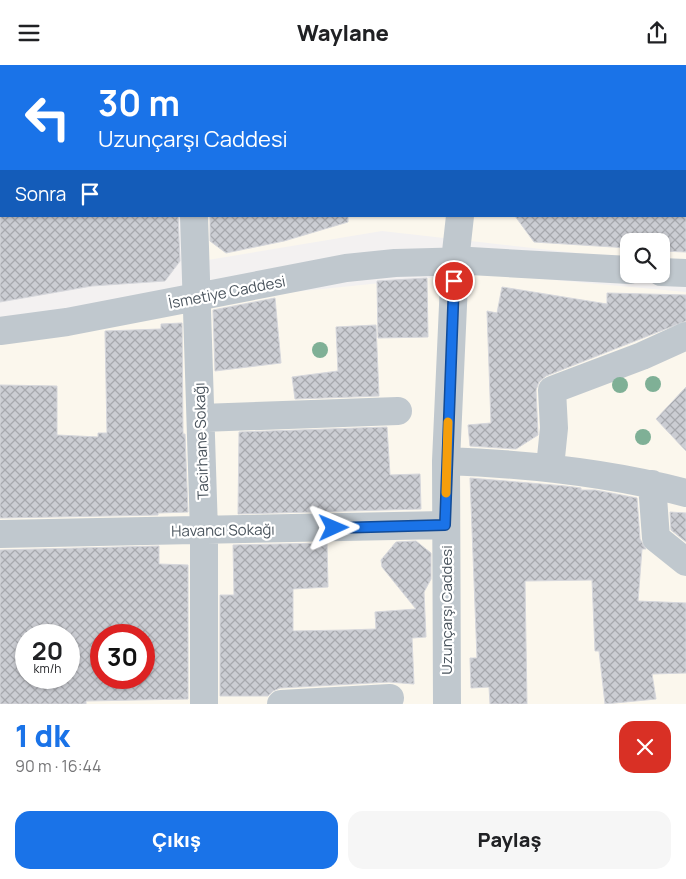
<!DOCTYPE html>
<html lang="tr">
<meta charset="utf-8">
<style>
:root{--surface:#fff;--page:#f6f6f6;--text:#202124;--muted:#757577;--accent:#1a73e8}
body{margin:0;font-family:Manrope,sans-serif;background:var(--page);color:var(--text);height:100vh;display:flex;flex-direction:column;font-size:19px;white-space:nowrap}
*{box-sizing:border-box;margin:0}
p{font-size:16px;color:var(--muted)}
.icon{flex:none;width:28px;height:28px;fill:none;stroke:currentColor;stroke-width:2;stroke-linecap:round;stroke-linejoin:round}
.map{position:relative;height:639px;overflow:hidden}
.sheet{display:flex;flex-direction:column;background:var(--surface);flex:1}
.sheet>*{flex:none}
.hud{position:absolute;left:0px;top:0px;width:686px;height:152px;box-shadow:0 1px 4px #0004;background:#1a73e8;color:#fff;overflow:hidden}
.fabs{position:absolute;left:620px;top:168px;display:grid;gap:10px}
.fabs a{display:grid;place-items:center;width:50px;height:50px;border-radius:10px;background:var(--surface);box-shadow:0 1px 4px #0004;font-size:25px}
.speed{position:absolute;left:15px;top:559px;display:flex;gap:10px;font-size:25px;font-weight:700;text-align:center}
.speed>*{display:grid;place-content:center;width:65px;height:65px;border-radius:50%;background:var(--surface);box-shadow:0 1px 4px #0004;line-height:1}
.speed small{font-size:12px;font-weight:400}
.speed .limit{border:8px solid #d22;background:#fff;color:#111}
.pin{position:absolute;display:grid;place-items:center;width:42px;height:42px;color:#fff;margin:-21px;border:2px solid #fff;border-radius:50%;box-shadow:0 1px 5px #0007}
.me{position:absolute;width:55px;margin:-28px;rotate:89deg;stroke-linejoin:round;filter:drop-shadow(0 0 4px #0008)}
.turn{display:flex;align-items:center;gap:18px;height:105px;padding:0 15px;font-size:22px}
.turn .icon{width:65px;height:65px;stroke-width:2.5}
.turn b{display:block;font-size:35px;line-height:42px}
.then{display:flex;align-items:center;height:48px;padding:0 15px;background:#0003;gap:10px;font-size:19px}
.round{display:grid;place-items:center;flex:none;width:52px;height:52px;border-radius:15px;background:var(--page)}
.headline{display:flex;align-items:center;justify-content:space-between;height:85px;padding:0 15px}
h1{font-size:30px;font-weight:800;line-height:38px;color:var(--accent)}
.action{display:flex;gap:10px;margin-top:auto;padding:10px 15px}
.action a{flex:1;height:58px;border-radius:15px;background:var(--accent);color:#fff;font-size:20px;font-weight:800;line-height:58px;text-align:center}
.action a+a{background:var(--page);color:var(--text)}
header{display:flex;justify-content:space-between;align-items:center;height:65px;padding:0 15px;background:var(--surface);font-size:22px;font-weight:800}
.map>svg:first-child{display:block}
.commercial{fill:#fbf7ed;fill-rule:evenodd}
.building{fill:url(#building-cross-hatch);stroke:#d6d7dc;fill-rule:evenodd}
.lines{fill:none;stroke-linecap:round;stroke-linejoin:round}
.minor{stroke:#c0c8ce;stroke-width:28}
.tree{fill:#7fb096}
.route-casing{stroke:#114b97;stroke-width:12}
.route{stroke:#1a73e8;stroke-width:9}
.slow{stroke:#f59e0b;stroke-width:9}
.labels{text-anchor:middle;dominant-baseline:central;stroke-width:4.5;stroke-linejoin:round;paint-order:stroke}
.street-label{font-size:15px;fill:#4a545d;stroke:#fff}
</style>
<header><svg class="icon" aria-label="menu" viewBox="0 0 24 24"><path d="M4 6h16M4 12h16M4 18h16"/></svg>Waylane<svg class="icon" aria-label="share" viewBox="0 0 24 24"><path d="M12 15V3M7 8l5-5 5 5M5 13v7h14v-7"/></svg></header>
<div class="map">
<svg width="686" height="639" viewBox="0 0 686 639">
<defs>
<pattern id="building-cross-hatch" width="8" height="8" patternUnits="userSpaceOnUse" patternTransform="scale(1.25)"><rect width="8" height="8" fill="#cbcdd3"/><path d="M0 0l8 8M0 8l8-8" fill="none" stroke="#a7a9ae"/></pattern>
</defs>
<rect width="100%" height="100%" fill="#f3f1f1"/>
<path class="commercial" d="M200,0H686V200L661,197V176H629V194L382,166L202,196V151H685V1Z
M478,208L686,227V639H0V279L283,228ZM26,570H69V612H26ZM101,570H144V612H101Z"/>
<path class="building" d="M0,151H178L180,196L165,216L92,221L0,237Z
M210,151H348V157L284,176L226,188L210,176Z
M515,151H686V187L661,186V176H629V183L534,177Z
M427,213L428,272L378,273L377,216Z
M502,222L607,239V228L686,230V256L546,311L539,317L536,325L538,370L516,384L470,381L468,360L491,358L487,246L497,248Z
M275,233L281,298L215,306L213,245Z
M182,258L183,369H185L188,447L158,448V450L0,453V320L57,321V370L98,372V368H107L105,266L161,264V259Z
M376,260L379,331L295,334L292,312L338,306L336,262Z
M686,322V386L656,354Z
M387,362L390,410L420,409L421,444L238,449L239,367Z
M470,413L565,421L581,423V425H595L637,433L640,474L646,484H642L638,536L686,538V608L652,609L656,634L605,639L599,586H595L592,515L525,516L527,639H490L489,622L471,623L470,593H477Z
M670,447L686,448V477L671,465Z
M416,476L431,488V514L424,527L426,572L412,573L414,619L389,617L280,623L273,626L268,631H220V530H234L233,480L327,478L328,522L293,524V566L347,565L376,564L375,547L416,544L382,502L381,495L396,477Z
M159,481V499L188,500V634L86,636V639H0V485ZM26,570H69V612H26ZM101,570H144V612H101Z"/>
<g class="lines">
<path class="minor" d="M190,0V1
M227,0H372
M476,1V0
M194,151L204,466V639
M661,207L686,208
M0,266L67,257L346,203L395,198L470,196L629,205
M201,353L398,346
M446,396C527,399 608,407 686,428
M550,402L554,363L552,325L642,291L686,271
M652,419L656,473L686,497
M0,469L445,460
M281,639L390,633
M447,639L446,396L455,196L460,151"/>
</g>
<g class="tree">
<circle cx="320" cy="285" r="8"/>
<circle cx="653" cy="319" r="8"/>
<circle cx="620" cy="320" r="8"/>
<circle cx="643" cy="372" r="8"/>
</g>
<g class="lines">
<g class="route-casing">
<path id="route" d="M334,463L445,460L454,216"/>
</g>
<use href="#route" class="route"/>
<path class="slow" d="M446,428L448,357"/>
</g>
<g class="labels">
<g class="street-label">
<text transform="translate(227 227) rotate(-11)">İsmetiye Caddesi</text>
<text transform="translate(201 376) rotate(-92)">Tacirhane Sokağı</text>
<text transform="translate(223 465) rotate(-1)">Havancı Sokağı</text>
<text transform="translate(446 545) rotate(-90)">Uzunçarşı Caddesi</text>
</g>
</g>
</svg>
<div class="fabs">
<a><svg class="icon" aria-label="search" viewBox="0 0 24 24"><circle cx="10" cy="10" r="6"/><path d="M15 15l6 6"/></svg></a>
</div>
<div class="speed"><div>20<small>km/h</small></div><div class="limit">30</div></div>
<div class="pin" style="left:454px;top:216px;background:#d93025"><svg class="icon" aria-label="arrive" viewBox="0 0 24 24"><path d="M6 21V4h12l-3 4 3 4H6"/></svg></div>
<svg class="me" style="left:334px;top:463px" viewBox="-20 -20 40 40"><path d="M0-17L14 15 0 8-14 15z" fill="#1a73e8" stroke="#fff" stroke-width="4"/></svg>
<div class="hud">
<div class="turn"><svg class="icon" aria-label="left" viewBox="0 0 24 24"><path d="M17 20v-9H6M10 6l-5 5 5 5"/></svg><div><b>30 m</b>Uzunçarşı Caddesi</div></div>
<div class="then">Sonra<svg class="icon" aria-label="arrive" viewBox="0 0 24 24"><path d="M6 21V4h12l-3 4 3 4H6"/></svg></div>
</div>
</div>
<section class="sheet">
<div class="headline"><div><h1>1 dk</h1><p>90 m · 16:44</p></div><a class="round" style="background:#d93025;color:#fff"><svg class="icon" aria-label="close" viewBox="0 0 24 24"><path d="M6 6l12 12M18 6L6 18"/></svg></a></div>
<div class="action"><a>Çıkış</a><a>Paylaş</a></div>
</section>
